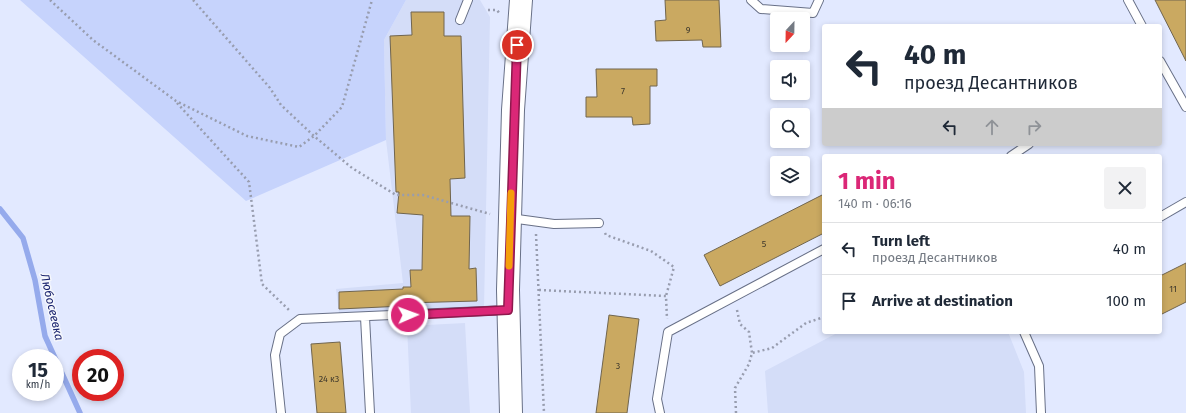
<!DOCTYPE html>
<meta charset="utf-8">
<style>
:root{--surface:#fff;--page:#f2f2f3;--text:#1f2937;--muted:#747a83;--line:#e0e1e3;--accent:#db2777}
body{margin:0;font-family:"Fira Sans",sans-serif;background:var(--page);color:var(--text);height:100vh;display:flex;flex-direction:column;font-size:15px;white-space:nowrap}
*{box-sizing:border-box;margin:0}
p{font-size:13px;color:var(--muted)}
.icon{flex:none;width:22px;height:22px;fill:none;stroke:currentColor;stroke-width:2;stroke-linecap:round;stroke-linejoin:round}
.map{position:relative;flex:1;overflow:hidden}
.drawer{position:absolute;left:822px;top:154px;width:340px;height:180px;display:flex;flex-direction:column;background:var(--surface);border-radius:4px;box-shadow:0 2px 6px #0003}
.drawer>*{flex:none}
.banner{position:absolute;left:822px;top:24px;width:340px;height:122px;border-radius:4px;box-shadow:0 2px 6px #0003;background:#fff;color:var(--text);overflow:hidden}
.needle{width:26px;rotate:202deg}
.buttons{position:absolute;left:770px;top:12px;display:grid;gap:8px}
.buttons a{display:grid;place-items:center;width:40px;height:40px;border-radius:4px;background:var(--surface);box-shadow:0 2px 6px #0003;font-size:20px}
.speed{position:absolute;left:12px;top:349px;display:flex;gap:8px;font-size:20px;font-weight:700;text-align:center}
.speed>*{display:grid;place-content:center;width:52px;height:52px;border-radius:50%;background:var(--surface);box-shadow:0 2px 6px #0003;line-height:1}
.speed small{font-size:10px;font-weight:400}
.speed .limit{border:6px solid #d22;background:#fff;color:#111}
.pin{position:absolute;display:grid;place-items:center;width:34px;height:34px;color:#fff;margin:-17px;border:2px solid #fff;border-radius:50%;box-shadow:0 1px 4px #0007}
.me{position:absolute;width:44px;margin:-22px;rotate:88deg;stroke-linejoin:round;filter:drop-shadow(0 0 3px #0008)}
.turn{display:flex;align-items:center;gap:14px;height:84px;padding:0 16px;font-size:18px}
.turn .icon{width:52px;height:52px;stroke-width:2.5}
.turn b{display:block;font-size:28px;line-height:34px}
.lanes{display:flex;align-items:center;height:38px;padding:0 16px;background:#0003;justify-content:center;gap:20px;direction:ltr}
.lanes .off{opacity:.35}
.round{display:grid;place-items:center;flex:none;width:42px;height:42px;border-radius:4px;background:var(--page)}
.overview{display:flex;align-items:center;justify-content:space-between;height:68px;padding:0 16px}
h1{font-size:24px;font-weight:700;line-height:30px;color:var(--accent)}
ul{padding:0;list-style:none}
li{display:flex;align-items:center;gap:12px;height:52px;padding:0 16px;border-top:1px solid var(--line)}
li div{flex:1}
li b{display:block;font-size:15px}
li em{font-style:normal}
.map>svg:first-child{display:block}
.built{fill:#d4ddf8}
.green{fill:#c6d3fc}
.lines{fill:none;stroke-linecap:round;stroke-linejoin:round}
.stream{stroke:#95aaec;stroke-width:5.5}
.building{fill:#caa961;stroke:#70654e}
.lane-casing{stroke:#687087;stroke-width:10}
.secondary-casing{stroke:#687087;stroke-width:24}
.path{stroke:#989daf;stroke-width:2.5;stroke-dasharray:2 3;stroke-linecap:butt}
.lane{stroke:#fff;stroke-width:8}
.secondary{stroke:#fff;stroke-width:22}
.route-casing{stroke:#8e194d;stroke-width:10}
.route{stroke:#db2777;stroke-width:7}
.slow{stroke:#f59e0b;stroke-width:7}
.labels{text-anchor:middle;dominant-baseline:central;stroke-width:3;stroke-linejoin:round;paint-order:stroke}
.number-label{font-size:9px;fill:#3e382c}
.water-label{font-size:12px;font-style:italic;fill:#19236e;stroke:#f5f7fc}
</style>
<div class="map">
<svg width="1186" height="413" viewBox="0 0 1186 413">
<rect width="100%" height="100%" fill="#e2e9ff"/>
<path class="built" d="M406,0H480L490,17L484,307L339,313L336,289L403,283L386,140L384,40Z
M465,323L470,413H411L407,326Z
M839,332H1008L1024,372L1026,413H768L765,371Z"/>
<path class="green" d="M20,0H406L384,40L386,140L246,201Z"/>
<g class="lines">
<path class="stream" d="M0,209L23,238L35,280L45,336L80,413"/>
</g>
<path class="building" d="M665,0H719L721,47H703L702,40L656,41L655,21L666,20Z
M1155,0H1186V61Z
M411,12H444V36H461L465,178L450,179L451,216H470L469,269L476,268L477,301L404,303V306L339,309V292L403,289V287H411L410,270H422L423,215L397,213L399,192H396L390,36L412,35Z
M596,69H657V86H650V124L633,125L632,117H586V97H597Z
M824,194V233L720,286L704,255Z
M1186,263V302L1160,315V276Z
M609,315L639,319L627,413H596Z
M340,342L346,413H317L311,344Z"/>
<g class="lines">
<g class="lane-casing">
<path id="lane" d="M751,0L761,9L813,13L819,0
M1128,0L1142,26
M460,20L468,0
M1160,61L1186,107
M1011,156L1029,144
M1160,217L1186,202
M510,218L554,224L599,223
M365,317L370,413
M1024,332L1039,366L1041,413
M281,413L275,355L280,334L300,319L507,310
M660,413L657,399L668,332L824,249"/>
</g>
<g class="secondary-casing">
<path id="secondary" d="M511,413L508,290L513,110L521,0"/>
</g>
<path class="path" d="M50,0L93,40L176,101L247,136L299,147L314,136L342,107L372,0
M193,0L270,88L281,105L314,136L352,168L396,195H423L490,214
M488,10H497L500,14
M177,103L249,182L262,284L290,311
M605,233L606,235L651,251L674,267L666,296
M536,234L544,413
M539,290L666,296L667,319
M737,310L740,324L749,332L752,353
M736,413L735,388L749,364L752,353L772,348L806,323L824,317"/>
<use href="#lane" class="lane"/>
<use href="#secondary" class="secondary"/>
</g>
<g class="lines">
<g class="route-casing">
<path id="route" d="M408,315L508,310L517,45"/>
</g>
<use href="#route" class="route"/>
<path class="slow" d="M509,266L511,193"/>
</g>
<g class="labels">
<g class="number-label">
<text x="688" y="30">9</text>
<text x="623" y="91">7</text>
<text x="764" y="244">5</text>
<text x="1173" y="289">11</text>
<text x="618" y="366">3</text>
<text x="329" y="379">24 к3</text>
</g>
<g class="water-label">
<text transform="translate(52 307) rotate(77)">Любосеевка</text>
</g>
</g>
</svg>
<div class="buttons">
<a><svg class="needle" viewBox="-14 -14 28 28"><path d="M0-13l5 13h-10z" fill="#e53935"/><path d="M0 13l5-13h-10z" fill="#747a83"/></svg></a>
<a><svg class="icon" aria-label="sound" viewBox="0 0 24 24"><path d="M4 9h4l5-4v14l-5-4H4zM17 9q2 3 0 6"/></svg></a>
<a><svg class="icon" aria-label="search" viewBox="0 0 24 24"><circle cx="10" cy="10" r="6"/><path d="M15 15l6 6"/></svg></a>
<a><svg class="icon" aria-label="layers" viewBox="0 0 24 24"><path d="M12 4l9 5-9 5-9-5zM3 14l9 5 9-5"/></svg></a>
</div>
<div class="speed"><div>15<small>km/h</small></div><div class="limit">20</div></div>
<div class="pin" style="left:517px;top:45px;background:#d93025"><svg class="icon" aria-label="arrive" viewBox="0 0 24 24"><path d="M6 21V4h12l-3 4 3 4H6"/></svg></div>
<svg class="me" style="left:408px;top:315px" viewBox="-20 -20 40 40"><circle r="17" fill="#db2777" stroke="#fff" stroke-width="3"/><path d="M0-11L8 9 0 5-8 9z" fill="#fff"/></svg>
<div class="banner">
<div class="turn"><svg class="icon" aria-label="left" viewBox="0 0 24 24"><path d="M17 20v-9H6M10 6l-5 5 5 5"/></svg><div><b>40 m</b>проезд Десантников</div></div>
<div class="lanes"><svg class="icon" aria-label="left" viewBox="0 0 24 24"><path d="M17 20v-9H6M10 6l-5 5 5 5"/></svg><svg class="icon off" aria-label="ahead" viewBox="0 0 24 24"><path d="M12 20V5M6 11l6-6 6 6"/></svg><svg class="icon off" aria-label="right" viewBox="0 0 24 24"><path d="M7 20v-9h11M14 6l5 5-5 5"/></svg></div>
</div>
<section class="drawer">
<div class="overview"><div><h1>1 min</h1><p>140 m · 06:16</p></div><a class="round"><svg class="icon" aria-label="close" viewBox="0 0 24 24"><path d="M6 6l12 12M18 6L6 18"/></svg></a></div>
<ul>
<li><svg class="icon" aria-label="left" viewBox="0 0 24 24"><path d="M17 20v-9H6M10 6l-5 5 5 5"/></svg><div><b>Turn left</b><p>проезд Десантников</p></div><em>40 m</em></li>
<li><svg class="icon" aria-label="arrive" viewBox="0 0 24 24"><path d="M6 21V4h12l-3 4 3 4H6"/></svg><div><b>Arrive at destination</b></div><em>100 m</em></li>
</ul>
</section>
</div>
